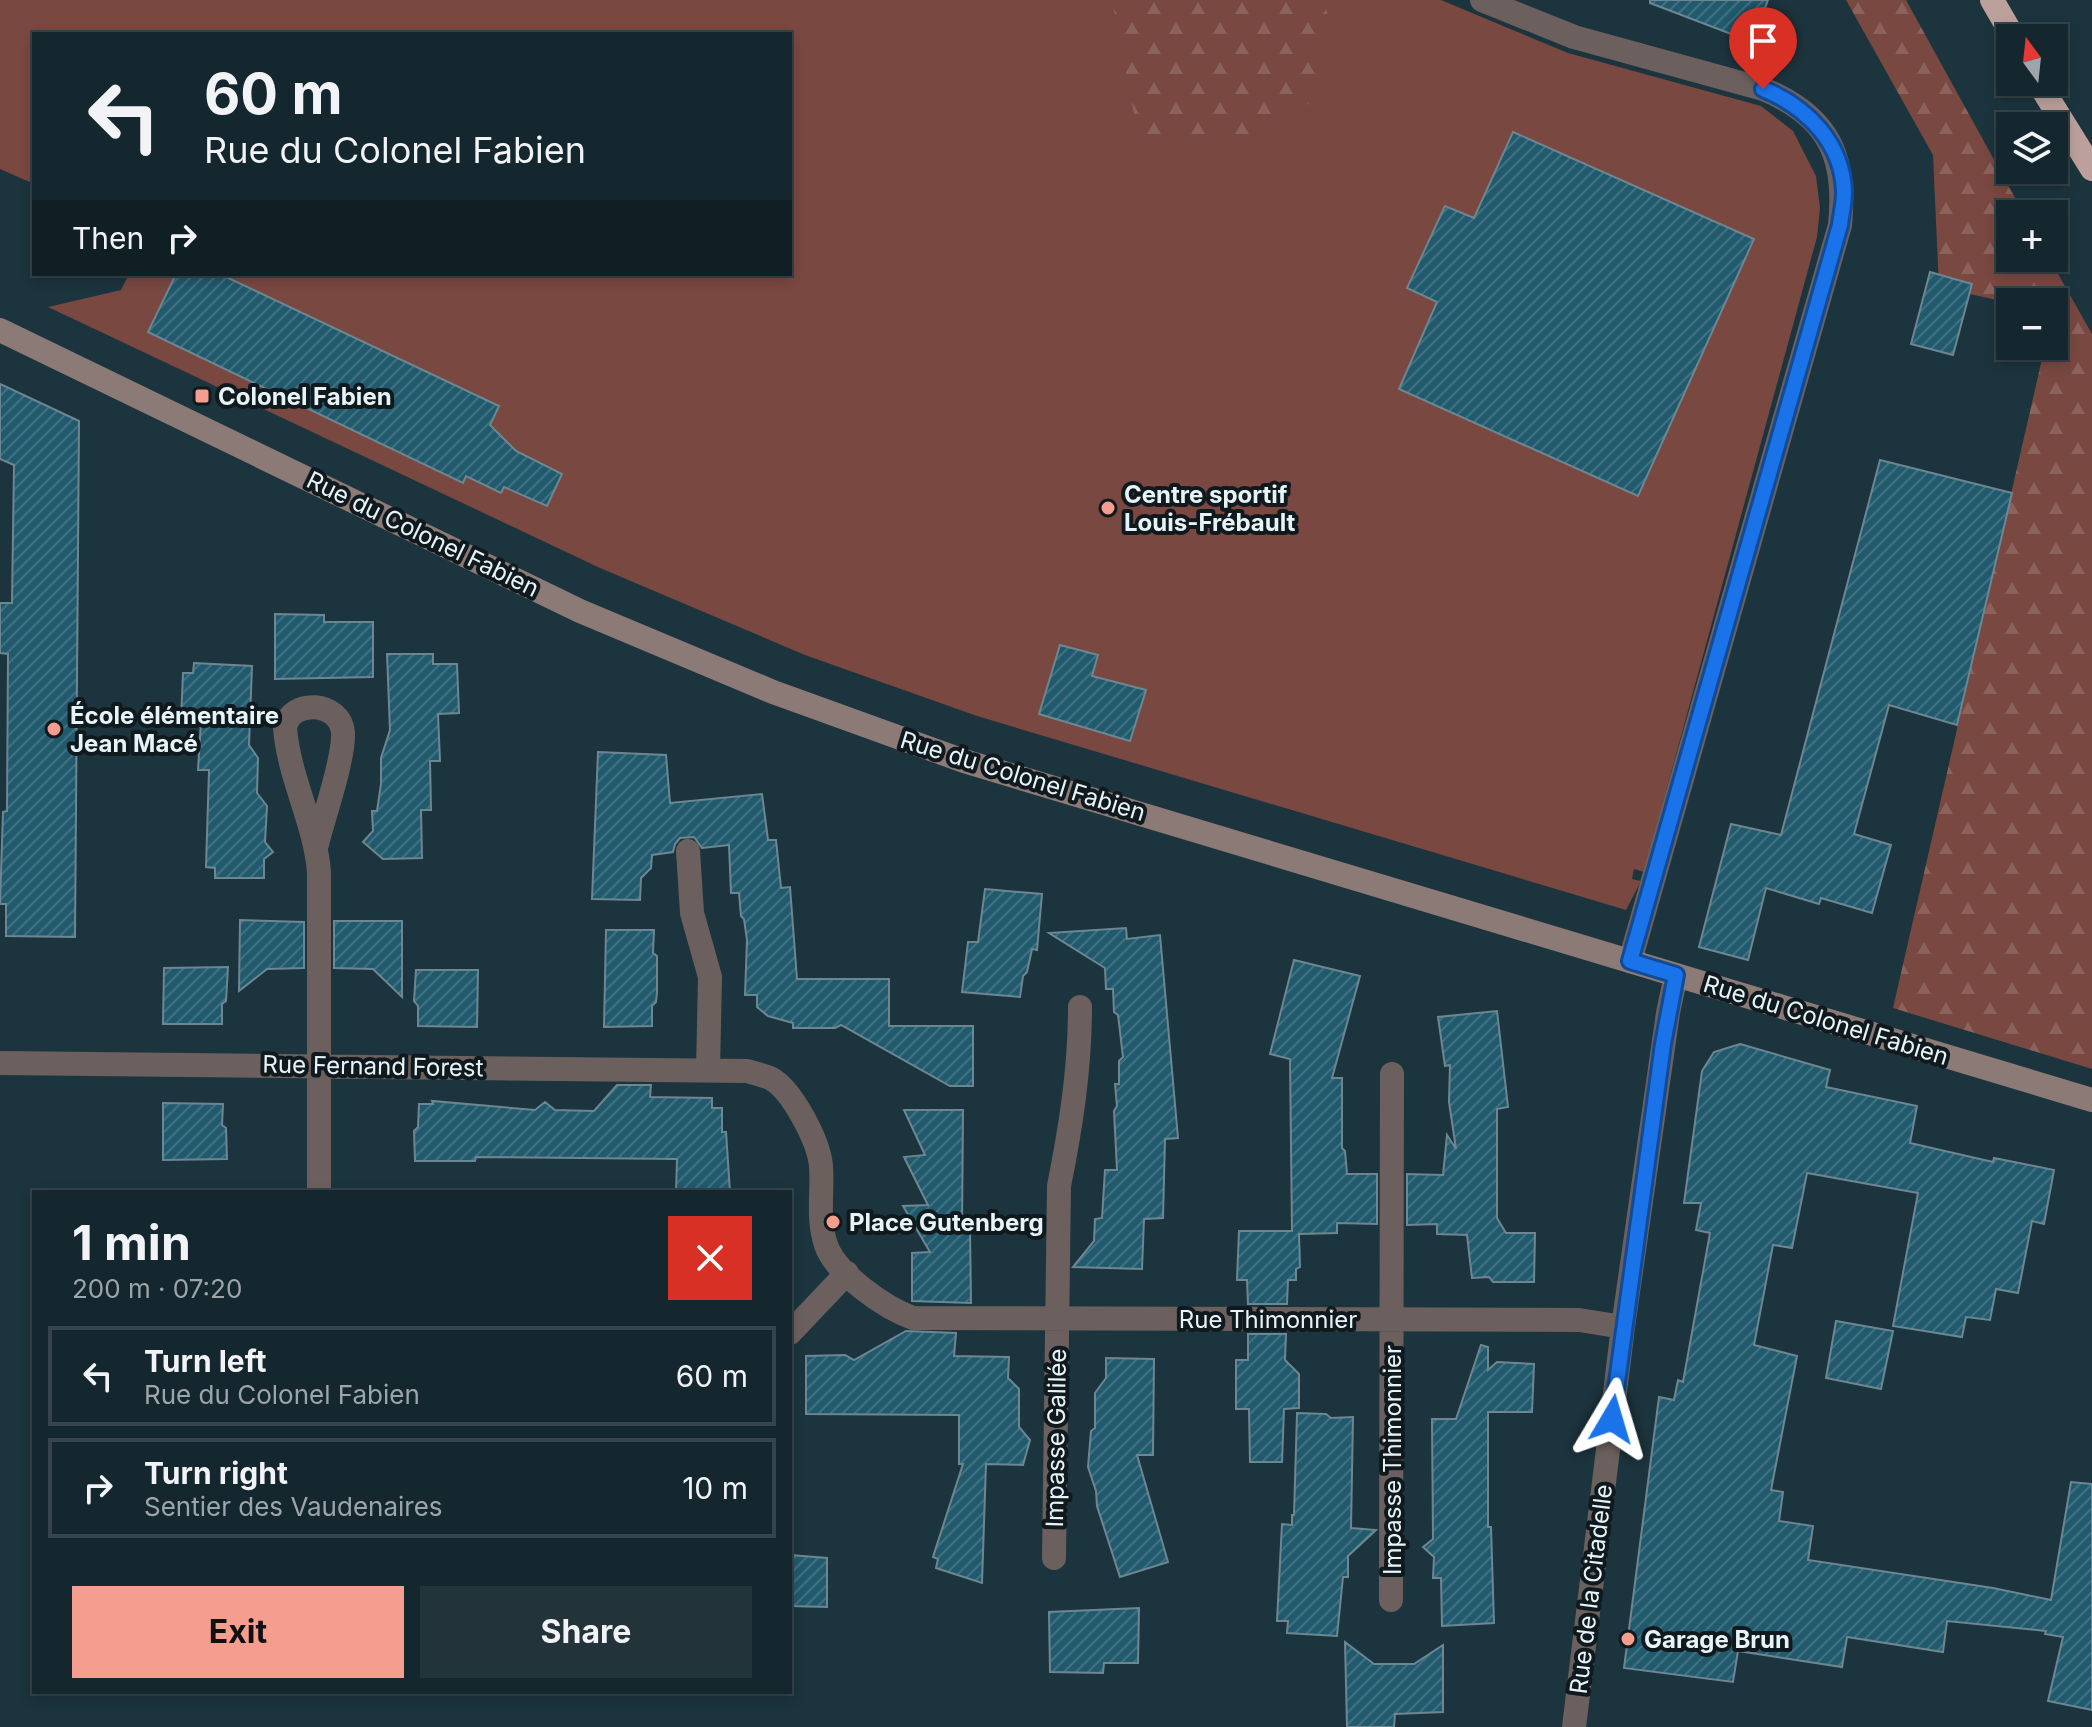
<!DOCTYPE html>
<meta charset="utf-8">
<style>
:root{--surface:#15272e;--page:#22333a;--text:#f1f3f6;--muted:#9da5aa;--line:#34444a;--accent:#f59d8f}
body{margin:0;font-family:Inter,sans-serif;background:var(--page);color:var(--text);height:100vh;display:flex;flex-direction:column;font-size:30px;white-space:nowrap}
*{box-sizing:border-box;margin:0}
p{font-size:26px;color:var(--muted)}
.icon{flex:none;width:44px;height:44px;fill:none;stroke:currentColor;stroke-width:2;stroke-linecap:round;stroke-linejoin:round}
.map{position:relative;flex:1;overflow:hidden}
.side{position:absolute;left:32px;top:1190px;width:760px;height:504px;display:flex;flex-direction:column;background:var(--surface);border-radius:0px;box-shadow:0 4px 12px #0003,0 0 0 2px var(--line)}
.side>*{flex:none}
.guide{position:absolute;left:32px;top:32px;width:760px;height:244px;border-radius:0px;box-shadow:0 4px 12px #0003,0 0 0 2px var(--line);background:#15272e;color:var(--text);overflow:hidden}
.needle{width:52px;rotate:345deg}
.tools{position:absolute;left:1996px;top:24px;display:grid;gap:16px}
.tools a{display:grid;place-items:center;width:72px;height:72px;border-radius:0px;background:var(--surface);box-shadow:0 4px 12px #0003,0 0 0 2px var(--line);font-size:40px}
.pin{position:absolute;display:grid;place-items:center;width:68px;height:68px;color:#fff;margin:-82px -34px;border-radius:50% 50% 50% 0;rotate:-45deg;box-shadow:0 0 8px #0007}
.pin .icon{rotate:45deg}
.me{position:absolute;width:88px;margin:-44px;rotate:7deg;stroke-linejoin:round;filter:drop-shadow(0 0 6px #0008)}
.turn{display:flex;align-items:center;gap:28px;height:168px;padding:0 40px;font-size:36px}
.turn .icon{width:104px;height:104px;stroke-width:2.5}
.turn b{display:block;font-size:56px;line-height:68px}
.then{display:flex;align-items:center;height:76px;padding:0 40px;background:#0003;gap:16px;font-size:30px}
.round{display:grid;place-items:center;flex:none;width:84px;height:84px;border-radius:0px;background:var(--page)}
.head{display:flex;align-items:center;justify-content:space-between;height:136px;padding:0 40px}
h1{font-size:48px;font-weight:700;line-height:60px}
.cta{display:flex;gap:16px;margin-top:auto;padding:16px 40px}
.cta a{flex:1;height:92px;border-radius:0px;background:var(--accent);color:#111;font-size:32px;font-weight:700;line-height:92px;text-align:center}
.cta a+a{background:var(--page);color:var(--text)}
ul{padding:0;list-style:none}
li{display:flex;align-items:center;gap:24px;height:100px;margin:0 16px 12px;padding:0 24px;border:4px solid var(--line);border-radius:0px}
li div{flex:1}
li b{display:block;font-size:30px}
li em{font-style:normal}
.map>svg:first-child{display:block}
.grass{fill:#794840}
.forest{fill:url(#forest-firs)}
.building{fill:url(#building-hatch);stroke:#6d8792;stroke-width:2}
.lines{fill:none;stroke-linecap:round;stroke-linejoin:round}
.street{stroke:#6c605e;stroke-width:24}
.secondary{stroke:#8c7a77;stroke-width:24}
.highway{stroke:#bca09b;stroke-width:24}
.route-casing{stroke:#114b97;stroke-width:20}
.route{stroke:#1a73e8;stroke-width:14}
.poi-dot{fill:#f59d8f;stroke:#101a1e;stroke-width:3}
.labels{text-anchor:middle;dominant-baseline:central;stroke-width:8;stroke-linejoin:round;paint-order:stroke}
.poi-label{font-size:24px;font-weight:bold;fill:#e6f4fa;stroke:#101a1e;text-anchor:start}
.street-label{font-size:24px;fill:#e6f4fa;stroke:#101a1e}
</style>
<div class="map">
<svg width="2092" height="1727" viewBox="0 0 2092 1727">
<defs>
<pattern id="forest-firs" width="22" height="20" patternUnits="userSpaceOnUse" patternTransform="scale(2)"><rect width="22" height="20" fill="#794840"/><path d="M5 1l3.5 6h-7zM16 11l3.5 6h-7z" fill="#8c635c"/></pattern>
<pattern id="building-hatch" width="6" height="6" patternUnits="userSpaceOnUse" patternTransform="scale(2)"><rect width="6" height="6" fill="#21596d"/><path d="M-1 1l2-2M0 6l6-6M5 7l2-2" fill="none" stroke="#417183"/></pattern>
</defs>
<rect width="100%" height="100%" fill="#1c343d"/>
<path class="grass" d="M0,0H1441L1568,53L1761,106L1793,131L1816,176L1820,208L1817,237L1644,872L1634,869L1632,879L1641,881L1626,910L977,716L805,655L600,568L48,307L121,290L129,274H790V34H34V184L0,169Z"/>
<path class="forest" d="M1112,0H1324L1329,21L1308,104L1240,140L1140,144Z
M1846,0H1906L2024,214H2010V258H2049L2092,334V1069L1893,1008L2045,346H2054V302L2010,303L1939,287L1933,155Z"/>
<path class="building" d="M1650,0H1768L1752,42L1650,3Z
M1513,132L1754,239L1638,496L1399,389L1437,302L1407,288L1445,206L1474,218Z
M1930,272L1972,284L1953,355L1911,344Z
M176,274H220L499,406L490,425L516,451L562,474L547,506L504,487L501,493L466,476L463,483L148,332Z
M0,384L79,421L75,937L6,936V904H0L3,812L7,811L8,654L0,653V603H12L14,465L0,459Z
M1880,460L2012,493L1957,725L1889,705L1854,834L1891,845L1872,913L1821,898L1819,904L1766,888L1748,960L1699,947L1731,824L1781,835Z
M275,614L324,615V622H373V677L275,679Z
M1060,645L1098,655L1092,676L1146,690L1130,741L1039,714Z
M387,654H433V664H457L459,713L438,714L440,761H430L431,810H421L422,858L383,859L363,842L373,831L372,811H377L381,784V758L390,730Z
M194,663L252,666L249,745L258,758L257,793L267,806L265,842L273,852L264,859V878H215V868L206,867L209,770H198L201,722L181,721L183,673H193Z
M598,752L666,755L670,803L762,794L768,840H776L781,888L790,887L797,979H889V1026H973V1086H950L841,1025L835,1028H793V1023L768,1016L757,1007V995H745L747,940L744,919L741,916L739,893H731L729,845L702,848L694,837L680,838L675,844L673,852L652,855L651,868L641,878L640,900L592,899Z
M985,889L1042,894L1037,950L1032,949L1027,972L1023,976L1020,997L962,992L968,942H978Z
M240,920L304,922V968L267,969L239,991Z
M334,921H402V997L373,969L334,968Z
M1126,928L1127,939L1160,935L1178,1138L1165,1139L1163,1218L1144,1219L1142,1269L1073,1267L1094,1241L1095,1219L1102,1218L1105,1170H1117L1114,1111L1117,1106L1115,1084H1119V1061L1123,1057L1118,1015L1114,1012L1113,989H1106L1105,968L1049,933Z
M606,930H654L653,953L657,956V992L656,1002L652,1006V1026L604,1027Z
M1294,960L1360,976L1332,1078H1342V1148L1345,1151L1347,1174H1377V1224L1337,1223V1233L1299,1234L1300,1267L1296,1269V1280H1288L1287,1304H1248L1247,1280H1237L1239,1231H1292L1290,1059L1270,1054Z
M228,967L226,1001L222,1004V1024H163L164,968Z
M416,970H478L477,1027L418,1026V1006L414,1001Z
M1497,1011L1508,1107L1497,1109V1218L1506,1233H1535L1534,1282H1493L1489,1277L1472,1278L1467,1235L1437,1234V1224L1407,1225V1174L1443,1175L1447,1135L1456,1149L1449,1102L1450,1065L1445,1066L1438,1017Z
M1740,1044L1830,1070L1826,1087L1917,1106L1910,1143L1993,1162L1994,1158L2054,1170L2044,1224L2032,1221L2018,1293L1996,1289L1990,1320L1966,1317L1962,1337L1893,1326L1918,1193L1807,1173L1792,1248L1773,1245L1754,1345L1797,1356L1771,1490L1783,1492L1779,1521L1813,1526L1808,1560L1993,1588L2051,1600L2071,1482L2092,1484V1710L2048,1701L2063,1637L2045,1634L2046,1631L1947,1621L1943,1652L1847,1637L1842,1667L1738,1651L1733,1682L1624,1668L1659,1397L1674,1400L1678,1380L1683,1382L1710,1233L1696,1230L1701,1203H1684L1702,1071L1714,1052Z
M617,1085H651L650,1097L712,1098V1108H722V1132H726L730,1192H676L677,1159L476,1157L475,1161H415L414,1131L418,1127L419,1104H433L432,1101L535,1110L545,1102L555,1110L594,1111Z
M163,1103L223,1104L222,1125L226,1128L227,1159L163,1160Z
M904,1110H963L962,1228L970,1229L971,1303L912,1301V1253L930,1252L903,1206L928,1205L904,1157L925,1155Z
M1836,1321L1893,1331L1881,1389L1826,1378Z
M906,1331L956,1333L954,1356L1009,1357L1008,1378L1019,1389V1427L1030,1440L1023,1465L986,1464L982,1583L936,1568L938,1559L933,1557L963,1464H959V1415L806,1414V1356L845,1355L854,1360Z
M1248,1334H1286L1285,1360L1299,1374V1408L1284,1409L1282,1462H1250L1249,1409H1236V1360H1248Z
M1481,1345L1488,1347V1370L1497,1362L1534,1364L1532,1412H1488V1527H1491L1494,1623L1442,1626L1441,1578H1433L1434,1557L1423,1547L1433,1539L1432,1419H1456Z
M1106,1358L1154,1359L1153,1455H1137L1168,1562L1120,1577L1097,1506L1096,1491L1088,1467L1091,1431L1095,1428V1393L1106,1378Z
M1297,1413L1326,1414L1331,1418L1353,1417L1351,1528L1376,1530L1348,1556V1577H1343L1337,1636L1287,1633L1288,1621H1277L1282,1524L1292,1525V1515H1294Z
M790,1555L827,1558V1607L790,1606Z
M1139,1608L1138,1663H1104L1103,1673L1050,1672L1049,1612Z
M1345,1642L1374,1664H1414L1443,1645V1712L1395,1714L1394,1727H1347Z"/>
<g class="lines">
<path class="street" d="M1482,0L1574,37L1763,89C1829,116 1847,157 1840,225L1630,961
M317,844C324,816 344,759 343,733C341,701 290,698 285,728C289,778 315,823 319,872V1192
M688,851L692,913L710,977L708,1070
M0,1063L747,1071C754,1073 763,1075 770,1078C792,1089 819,1142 821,1166C823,1192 817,1219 826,1245C836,1274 885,1308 913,1318L1579,1320L1623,1327
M790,1333L847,1273
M1054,1558L1059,1186C1071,1126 1080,1068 1080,1007
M1391,1600L1392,1074
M1574,1727L1623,1327L1668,1013L1676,975"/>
<path class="secondary" d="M0,330L580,611L773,692L964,761L2092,1100"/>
<path class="highway" d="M1992,0L2014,38
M2038,82L2092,169"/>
</g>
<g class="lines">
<g class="route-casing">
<path id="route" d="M1612,1419L1663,1044L1676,975L1630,961L1840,225C1841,215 1844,204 1844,193C1843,143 1807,107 1763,89"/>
</g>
<use href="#route" class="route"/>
</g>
<g class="poi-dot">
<rect x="194" y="388" width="16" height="16" rx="4"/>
<circle cx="1108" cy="508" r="8"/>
<circle cx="54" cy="729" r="8"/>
<circle cx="833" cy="1222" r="8"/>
<circle cx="1628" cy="1639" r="8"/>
</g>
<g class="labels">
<g class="poi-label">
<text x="218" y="396">Colonel Fabien</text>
<text x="1124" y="494">Centre sportif<tspan x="1124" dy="28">Louis-Frébault</tspan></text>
<text x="70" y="715">École élémentaire<tspan x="70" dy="28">Jean Macé</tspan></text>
<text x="849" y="1222">Place Gutenberg</text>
<text x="1644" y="1639">Garage Brun</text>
</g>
<g class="street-label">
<text transform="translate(423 534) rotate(26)">Rue du Colonel Fabien</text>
<text transform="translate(1023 776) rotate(17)">Rue du Colonel Fabien</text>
<text transform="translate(1826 1020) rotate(17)">Rue du Colonel Fabien</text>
<text transform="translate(373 1066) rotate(1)">Rue Fernand Forest</text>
<text x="1268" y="1319">Rue Thimonnier</text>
<text transform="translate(1056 1438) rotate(-89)">Impasse Galilée</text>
<text transform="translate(1392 1460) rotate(-90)">Impasse Thimonnier</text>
<text transform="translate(1591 1589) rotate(-83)">Rue de la Citadelle</text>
</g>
</g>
</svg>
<div class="tools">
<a><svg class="needle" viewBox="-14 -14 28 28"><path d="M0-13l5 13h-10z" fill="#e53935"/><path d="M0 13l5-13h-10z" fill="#9da5aa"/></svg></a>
<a><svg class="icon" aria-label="layers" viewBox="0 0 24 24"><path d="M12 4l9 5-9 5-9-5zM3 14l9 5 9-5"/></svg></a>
<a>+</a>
<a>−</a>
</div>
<div class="pin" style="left:1763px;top:89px;background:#d93025"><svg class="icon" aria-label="arrive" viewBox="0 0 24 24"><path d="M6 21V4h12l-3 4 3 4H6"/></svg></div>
<svg class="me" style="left:1612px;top:1419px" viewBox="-20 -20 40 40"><path d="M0-17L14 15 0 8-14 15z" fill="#1a73e8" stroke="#fff" stroke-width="4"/></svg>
<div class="guide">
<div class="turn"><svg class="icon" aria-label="left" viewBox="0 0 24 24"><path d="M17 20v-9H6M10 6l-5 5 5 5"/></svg><div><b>60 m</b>Rue du Colonel Fabien</div></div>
<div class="then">Then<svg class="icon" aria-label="right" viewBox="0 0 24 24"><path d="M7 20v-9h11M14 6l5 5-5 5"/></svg></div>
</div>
<section class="side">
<div class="head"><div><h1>1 min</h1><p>200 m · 07:20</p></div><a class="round" style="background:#d93025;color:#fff"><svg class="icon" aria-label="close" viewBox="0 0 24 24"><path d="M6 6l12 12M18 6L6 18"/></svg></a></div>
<ul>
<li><svg class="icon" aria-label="left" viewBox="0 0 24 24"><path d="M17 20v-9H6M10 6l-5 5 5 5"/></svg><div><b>Turn left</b><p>Rue du Colonel Fabien</p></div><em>60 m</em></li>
<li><svg class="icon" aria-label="right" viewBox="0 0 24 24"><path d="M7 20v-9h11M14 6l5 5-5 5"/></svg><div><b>Turn right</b><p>Sentier des Vaudenaires</p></div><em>10 m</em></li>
</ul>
<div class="cta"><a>Exit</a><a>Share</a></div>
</section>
</div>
